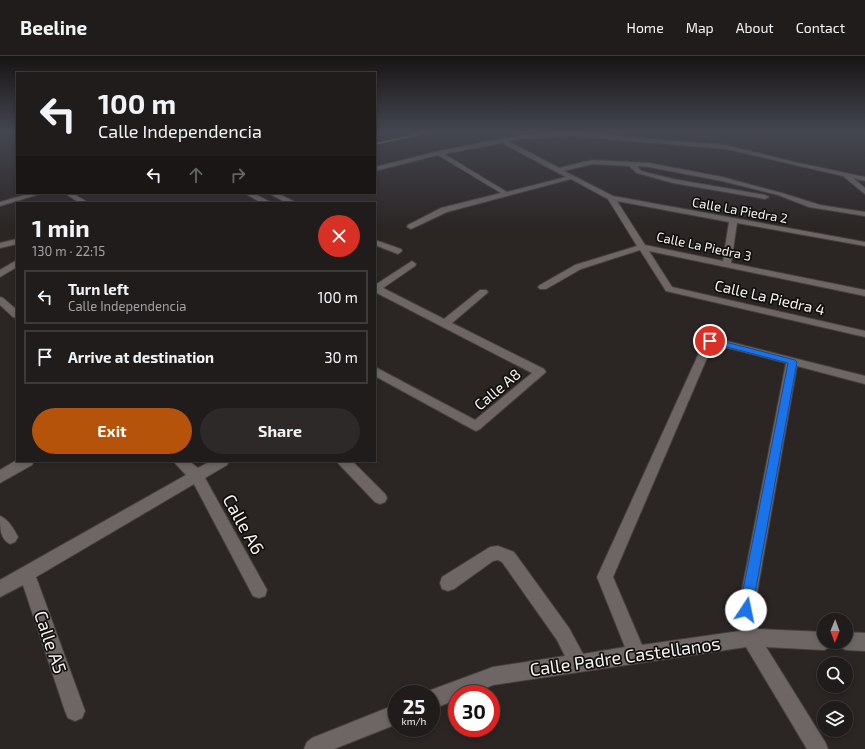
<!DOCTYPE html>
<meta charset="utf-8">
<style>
:root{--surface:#201c1b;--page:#2d2928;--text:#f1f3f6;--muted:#a2a1a3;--line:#3d3a3a;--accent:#b45309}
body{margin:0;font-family:"Exo 2",sans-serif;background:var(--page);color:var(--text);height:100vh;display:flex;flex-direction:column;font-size:15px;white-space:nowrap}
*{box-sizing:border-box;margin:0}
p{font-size:13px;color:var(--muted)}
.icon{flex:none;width:22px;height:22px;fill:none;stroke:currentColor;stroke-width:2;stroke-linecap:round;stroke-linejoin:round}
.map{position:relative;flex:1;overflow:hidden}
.sheet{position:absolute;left:16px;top:146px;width:360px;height:260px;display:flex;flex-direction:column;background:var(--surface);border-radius:0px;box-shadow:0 2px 6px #0003,0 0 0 1px var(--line)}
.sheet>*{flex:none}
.top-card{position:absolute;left:16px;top:16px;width:360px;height:122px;border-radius:0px;box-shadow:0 2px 6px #0003,0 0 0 1px var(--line);background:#201c1b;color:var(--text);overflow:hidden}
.needle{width:26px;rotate:181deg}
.buttons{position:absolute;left:817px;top:557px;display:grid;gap:8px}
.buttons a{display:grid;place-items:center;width:36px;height:36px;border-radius:50%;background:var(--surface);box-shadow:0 2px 6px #0003,0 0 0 1px var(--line);font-size:20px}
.speed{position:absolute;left:388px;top:629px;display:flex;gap:8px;font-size:20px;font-weight:700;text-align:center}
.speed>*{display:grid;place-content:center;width:52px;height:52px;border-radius:50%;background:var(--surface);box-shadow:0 2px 6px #0003,0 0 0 1px var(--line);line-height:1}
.speed small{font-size:10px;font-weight:400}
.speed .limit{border:6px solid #d22;background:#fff;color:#111}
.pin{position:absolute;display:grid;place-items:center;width:34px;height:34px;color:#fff;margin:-17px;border:2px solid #fff;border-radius:50%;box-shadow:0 1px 4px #0007}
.me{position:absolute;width:44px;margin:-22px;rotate:11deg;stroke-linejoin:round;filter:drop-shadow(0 0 3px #0008)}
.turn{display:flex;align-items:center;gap:14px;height:84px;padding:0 16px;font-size:18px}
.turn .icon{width:52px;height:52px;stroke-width:2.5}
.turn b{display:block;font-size:28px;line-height:34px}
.lanes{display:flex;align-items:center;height:38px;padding:0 16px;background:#0003;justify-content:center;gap:20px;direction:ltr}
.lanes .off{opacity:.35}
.round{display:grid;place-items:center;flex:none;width:42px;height:42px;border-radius:21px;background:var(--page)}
.summary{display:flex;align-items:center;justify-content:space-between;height:68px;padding:0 16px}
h1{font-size:24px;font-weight:700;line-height:30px}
.cta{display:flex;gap:8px;margin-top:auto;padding:8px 16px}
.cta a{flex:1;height:46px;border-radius:24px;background:var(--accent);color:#fff;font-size:16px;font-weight:700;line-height:46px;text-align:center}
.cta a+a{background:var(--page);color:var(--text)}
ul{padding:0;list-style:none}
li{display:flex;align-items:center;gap:12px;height:54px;margin:0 8px 6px;padding:0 8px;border:2px solid var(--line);border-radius:0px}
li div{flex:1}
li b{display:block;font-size:15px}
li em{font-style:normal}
header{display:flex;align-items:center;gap:24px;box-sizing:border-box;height:56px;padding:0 20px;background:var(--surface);border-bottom:1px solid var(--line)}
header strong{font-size:19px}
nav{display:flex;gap:22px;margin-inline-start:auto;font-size:14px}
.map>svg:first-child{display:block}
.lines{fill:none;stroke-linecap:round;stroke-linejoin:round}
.stream{fill:#c28275;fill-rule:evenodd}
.minor-casing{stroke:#46403f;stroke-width:2}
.minor{fill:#6d6665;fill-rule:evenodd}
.route{fill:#1a73e8;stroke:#114b97}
.labels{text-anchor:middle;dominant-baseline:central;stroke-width:3.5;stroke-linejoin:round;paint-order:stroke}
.far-street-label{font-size:13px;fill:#f7f3f2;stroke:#120f0f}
.street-label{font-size:15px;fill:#f7f3f2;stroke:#120f0f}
.near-street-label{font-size:18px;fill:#f7f3f2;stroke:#120f0f}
</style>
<header>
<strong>Beeline</strong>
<nav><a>Home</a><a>Map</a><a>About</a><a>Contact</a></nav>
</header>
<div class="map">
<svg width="865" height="693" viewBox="0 0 865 693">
<rect width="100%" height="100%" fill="#2b2524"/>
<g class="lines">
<path class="stream" d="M427,76H433L375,89V87Z"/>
<g class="minor-casing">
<path id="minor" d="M571,76L726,89L794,106L865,121V125L853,122L865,132V138L843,120L726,93L571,80L521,83L508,85L559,112L592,104L649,107L722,121L782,137L820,149L865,156V160L809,151L778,139L722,125L649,111L637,110L641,115L673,123L765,139L769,141L765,143L673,127L637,117L629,110L592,108L564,115L613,140L865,186V190L737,167L731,207L865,234V240L649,195L672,231L865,275V281L666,235L640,194L581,213L546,233H540L538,231L540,229L575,209L637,190L608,143L571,123L447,156L411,173L407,171L408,169L441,152L501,137L438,99L375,115V111L439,95L521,79ZM502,87L566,121L507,136L444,98ZM617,145L729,166L723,205L645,189Z
M32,137H43L0,150V146Z
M64,137H72L89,147H80Z
M244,137H253L272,147H262Z
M268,137H277L297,147H287Z
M17,183V188L0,192V187Z
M375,184L401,193L402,195L398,198L375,189Z
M17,204V211L0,221V214Z
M412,205L416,208L415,210L383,232L444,263L480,234H486L488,236L486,238L452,267L544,313L546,316L480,373L476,375L472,373L375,320V311L475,364L532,317L375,236V229Z
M0,241L3,242L17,254V262L13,261L0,249Z
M715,282L865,320V328L797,310L754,554L758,573L824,576V586H832L830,591L824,594L766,591L825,686L828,693H807L746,591L493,629L471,638H457V643L431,654V638H424L431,634L493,611L565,600L557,584L502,506L498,504L493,505L454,533L448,535L442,533L440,527L442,521L490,491L498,490L514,496L569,572L583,598L625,591L597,521L704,286L706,283ZM713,288L786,307L738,554L740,575L642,589L613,521Z
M17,404L34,405L32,409L0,427V414Z
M173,405H189L198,412L211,405H229L227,409L205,422L267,534L265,540L259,542L253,540L194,428L36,521L85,655L82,662L75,665L68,662L65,655L23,529L0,541V524L186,419Z
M336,405H352L385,438L387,442L385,446L380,448L375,446Z
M0,460C8,463 14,473 18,481L15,486L10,488C0,483 0,472 0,460Z
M846,576L865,577V595L846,594L840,591L838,586H846Z
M397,648V668L334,693H304L307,686L312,682Z"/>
</g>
<use href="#minor" class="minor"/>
</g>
<linearGradient id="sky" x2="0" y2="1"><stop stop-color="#181414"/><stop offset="0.44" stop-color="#444650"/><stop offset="1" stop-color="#444650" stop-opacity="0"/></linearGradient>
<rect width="865" height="173" fill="url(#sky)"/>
<path class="route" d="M710,282L795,304L797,306L752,554L750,558L746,560L741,558L739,554L788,307L708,286L706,285Z"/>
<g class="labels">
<g class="far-street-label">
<text transform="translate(740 154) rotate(10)">Calle La Piedra 2</text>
<text transform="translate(704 190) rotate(12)">Calle La Piedra 3</text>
</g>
<g class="street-label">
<text transform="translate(770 241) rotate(13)">Calle La Piedra 4</text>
<text transform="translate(497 333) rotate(-40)">Calle A8</text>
</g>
<g class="near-street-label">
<text transform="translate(244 468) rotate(61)">Calle A6</text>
<text transform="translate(51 586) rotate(71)">Calle A5</text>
<text transform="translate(625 600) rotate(-8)">Calle Padre Castellanos</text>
</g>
</g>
</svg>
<div class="buttons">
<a><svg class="needle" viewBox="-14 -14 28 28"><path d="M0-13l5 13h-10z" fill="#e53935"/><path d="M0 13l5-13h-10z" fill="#a2a1a3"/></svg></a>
<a><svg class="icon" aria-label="search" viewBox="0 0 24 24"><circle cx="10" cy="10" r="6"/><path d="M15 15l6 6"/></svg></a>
<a><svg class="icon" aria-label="layers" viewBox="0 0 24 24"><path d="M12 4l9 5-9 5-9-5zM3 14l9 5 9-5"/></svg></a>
</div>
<div class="speed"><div>25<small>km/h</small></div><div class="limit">30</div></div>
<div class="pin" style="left:710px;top:285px;background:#d93025"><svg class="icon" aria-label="arrive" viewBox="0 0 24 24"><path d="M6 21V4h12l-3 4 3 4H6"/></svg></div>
<svg class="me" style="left:746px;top:554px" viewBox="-20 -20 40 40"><circle r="19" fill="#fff"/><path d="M0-13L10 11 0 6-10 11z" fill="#1a73e8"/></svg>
<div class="top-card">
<div class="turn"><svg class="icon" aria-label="left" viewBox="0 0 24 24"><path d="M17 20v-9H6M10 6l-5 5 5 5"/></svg><div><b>100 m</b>Calle Independencia</div></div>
<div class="lanes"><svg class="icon" aria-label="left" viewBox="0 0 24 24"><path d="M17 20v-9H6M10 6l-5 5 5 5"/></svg><svg class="icon off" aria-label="ahead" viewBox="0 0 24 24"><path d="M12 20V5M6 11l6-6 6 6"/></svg><svg class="icon off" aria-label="right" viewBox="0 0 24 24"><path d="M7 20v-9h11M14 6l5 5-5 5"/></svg></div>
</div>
<section class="sheet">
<div class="summary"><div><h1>1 min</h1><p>130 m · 22:15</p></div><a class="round" style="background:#d93025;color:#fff"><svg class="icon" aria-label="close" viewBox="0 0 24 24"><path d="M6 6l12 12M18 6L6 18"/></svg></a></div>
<ul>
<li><svg class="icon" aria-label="left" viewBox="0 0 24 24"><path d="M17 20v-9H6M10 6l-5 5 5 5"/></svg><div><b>Turn left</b><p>Calle Independencia</p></div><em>100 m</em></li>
<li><svg class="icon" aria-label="arrive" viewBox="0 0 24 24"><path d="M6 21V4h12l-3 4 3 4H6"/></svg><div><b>Arrive at destination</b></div><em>30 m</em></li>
</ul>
<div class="cta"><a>Exit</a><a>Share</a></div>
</section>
</div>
